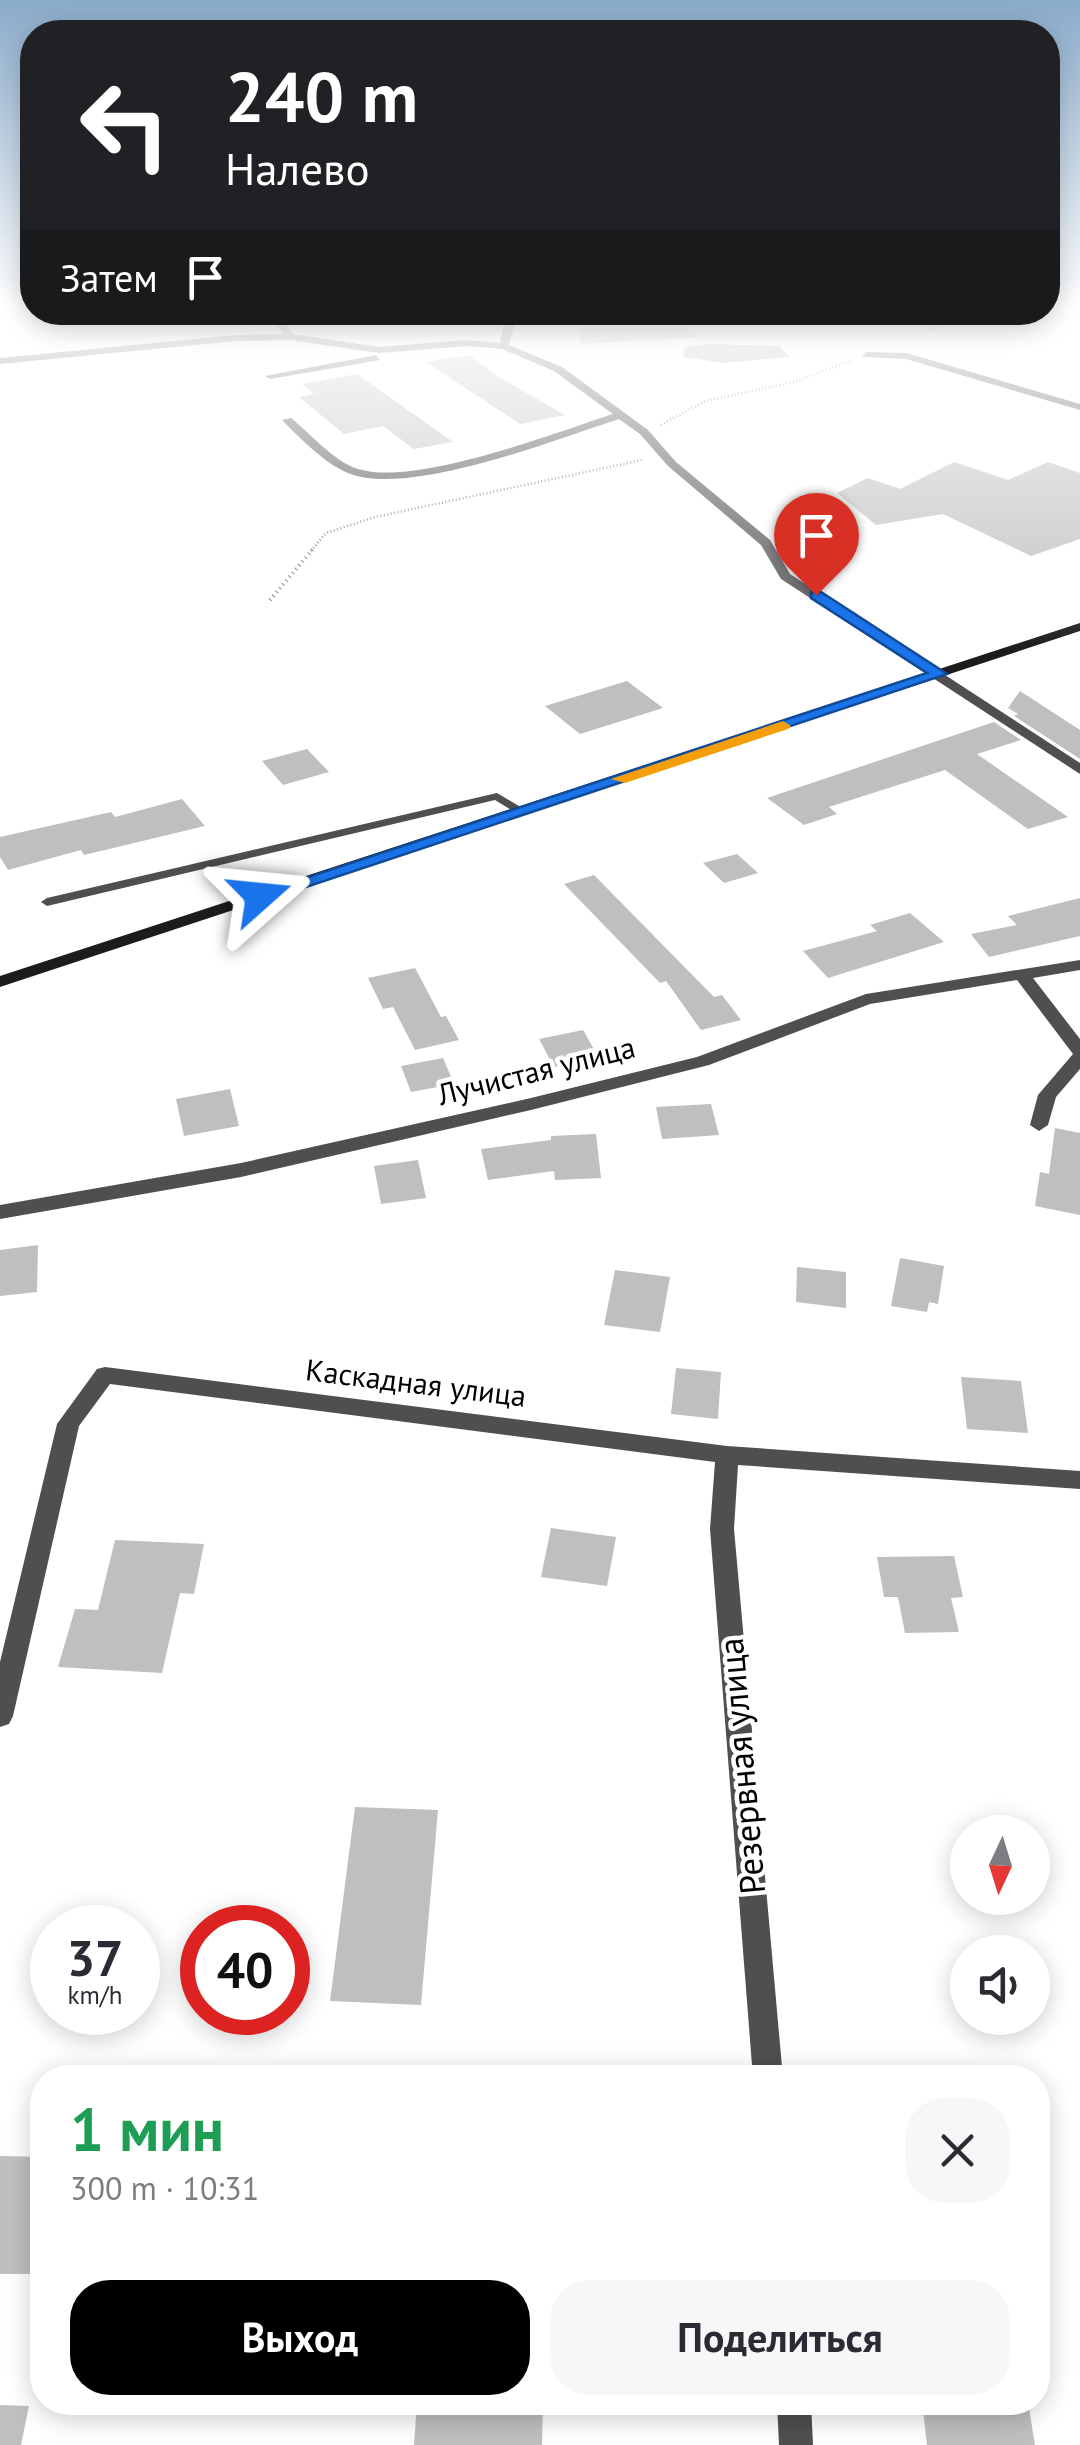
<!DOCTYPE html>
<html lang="ru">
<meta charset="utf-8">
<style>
:root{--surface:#fff;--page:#f7f7f7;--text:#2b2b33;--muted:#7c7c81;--accent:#000}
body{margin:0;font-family:"PT Sans",sans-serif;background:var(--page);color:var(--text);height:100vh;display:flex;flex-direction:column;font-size:38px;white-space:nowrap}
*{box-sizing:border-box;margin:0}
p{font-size:32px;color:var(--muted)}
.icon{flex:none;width:55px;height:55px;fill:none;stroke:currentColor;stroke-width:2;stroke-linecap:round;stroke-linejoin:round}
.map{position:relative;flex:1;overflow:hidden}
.drawer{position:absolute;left:30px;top:2065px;width:1020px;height:350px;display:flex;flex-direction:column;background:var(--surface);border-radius:40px;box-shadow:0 5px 25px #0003}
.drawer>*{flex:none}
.hud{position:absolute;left:20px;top:20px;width:1040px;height:305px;border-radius:40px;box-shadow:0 5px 25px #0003;background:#202124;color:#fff;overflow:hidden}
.needle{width:65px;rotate:184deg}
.tools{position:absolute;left:950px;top:1815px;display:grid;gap:20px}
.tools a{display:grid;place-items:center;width:100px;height:100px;border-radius:50%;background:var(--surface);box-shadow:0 5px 25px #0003;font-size:50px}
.speed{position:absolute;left:30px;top:1905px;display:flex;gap:20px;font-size:50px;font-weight:700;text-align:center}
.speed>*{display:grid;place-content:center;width:130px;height:130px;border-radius:50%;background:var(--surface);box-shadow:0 5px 25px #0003;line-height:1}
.speed small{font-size:25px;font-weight:400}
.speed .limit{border:15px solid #d22;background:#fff;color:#111}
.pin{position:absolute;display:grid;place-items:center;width:85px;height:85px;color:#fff;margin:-102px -42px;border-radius:50% 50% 50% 0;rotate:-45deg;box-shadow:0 0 10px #0007}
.pin .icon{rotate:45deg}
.me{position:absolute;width:110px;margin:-55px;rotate:72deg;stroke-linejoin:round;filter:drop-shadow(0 0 8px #0008)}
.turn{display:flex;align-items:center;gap:35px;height:210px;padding:0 40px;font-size:45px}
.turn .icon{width:130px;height:130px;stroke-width:2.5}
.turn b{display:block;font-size:70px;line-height:85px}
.then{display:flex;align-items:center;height:95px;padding:0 40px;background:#0003;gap:20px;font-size:38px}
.round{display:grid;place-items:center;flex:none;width:105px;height:105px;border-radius:40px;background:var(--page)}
.summary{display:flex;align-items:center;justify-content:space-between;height:170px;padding:0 40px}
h1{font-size:60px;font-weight:600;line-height:75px;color:#1e9e55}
.primary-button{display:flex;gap:20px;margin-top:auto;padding:20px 40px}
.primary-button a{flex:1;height:115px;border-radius:40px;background:var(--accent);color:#fff;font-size:40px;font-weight:600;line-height:115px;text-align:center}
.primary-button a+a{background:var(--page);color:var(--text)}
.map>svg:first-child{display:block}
.water{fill:#9d9d9d}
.building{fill:#bfbfbf}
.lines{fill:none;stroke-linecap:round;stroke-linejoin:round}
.path-far1{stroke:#717171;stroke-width:2.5;stroke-dasharray:1 2.5;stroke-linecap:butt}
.path{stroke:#717171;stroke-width:4;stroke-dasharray:1 4;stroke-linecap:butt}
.lane{fill:#4f4f4f;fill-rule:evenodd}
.street{fill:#4f4f4f;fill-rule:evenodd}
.secondary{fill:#1c1c1c;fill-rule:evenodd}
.route{fill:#1a73e8;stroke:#114b97;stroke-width:2.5}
.slow{fill:#f59e0b}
.labels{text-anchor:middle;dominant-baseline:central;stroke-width:9;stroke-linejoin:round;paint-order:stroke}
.street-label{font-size:30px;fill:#000;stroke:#fff}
.near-street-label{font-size:35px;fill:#000;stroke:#fff}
</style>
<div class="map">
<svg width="1080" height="2445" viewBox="0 0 1080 2445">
<rect width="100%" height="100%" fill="#fff"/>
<path class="water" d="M705,344L779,346L790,357L724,363L683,357L685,347Z"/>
<path class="building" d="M659,313L702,337L581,344L579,329Z
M469,355L497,376L565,415L520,424L426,362Z
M357,374L453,442L414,449L383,426L344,434L299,397L314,394L302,384Z
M954,462L1008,480L1048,462L1080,473V539L1031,556L943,514L876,525L837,493L868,478L900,489Z
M627,681L663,708L580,734L545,706Z
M1020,691L1080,730V759L1014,716L1018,714L1008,708Z
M994,722L1021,740L977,754L1068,817L1028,829L945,770L829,807L837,814L804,825L767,798Z
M307,749L329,772L283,785L262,761Z
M182,799L205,826L84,855L81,850L8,870L0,857V837L111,812L115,817Z
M737,854L758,873L724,883L703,863Z
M594,875L714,997L722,995L741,1020L701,1030L666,981L660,983L564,884Z
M1080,898V936L989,957L971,934L1017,925L1008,916Z
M910,913L944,942L828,978L803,951L877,931L870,925Z
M415,968L441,1017L446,1016L459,1040L415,1050L393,1007L383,1009L368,978Z
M583,1030L599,1058L554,1067L539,1039Z
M443,1058L454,1084L411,1092L401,1066Z
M230,1089L239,1126L184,1136L176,1099Z
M711,1104L719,1135L662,1139L656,1107Z
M1055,1128L1080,1133V1215L1035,1206L1040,1172L1049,1174Z
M596,1134L601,1178L555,1180L554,1171L488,1180L481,1149L551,1140V1136Z
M418,1160L426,1198L381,1204L374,1166Z
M38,1245L37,1292L0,1296V1250Z
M900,1258L944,1266L938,1304L929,1302L927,1312L891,1306Z
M797,1267L846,1272V1308L796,1302Z
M615,1270L670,1277L660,1332L604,1325Z
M676,1368L721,1372L718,1419L671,1414Z
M961,1377L1021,1381L1028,1433L967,1429Z
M551,1528L616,1537L607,1586L541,1577Z
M115,1540L204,1544L194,1594L180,1593L162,1673L58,1667L75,1609L98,1610Z
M954,1556L963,1597L951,1598L959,1632L905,1633L898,1597H884L877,1557Z
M355,1807L438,1810L421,2005L330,2001Z
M0,2156L42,2157V2274H0Z
M417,2402H543L542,2445H414Z
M922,2402H1028L1035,2445H927Z
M0,2405L29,2406L21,2445H0Z"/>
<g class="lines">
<path class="path-far1" d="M909,338L975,312
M661,425L705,401L794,382L852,360
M311,551L326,533L375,517L642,460"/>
<path class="path" d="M270,600L313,549"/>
<path class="lane" d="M497,793L524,809V813H516L495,800L47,906L41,902L47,898Z"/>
<path class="street" d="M267,312H276L293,334L379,347L466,340L500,343L504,324L517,312H527L514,325L509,345L562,367L648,430L676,462L770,540L790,574L1080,763V774L781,579L761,545L668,466L640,434L619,419C557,439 408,498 348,473C324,463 300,438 282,420L291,418C311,434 333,461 358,469C415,487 554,433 613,414L554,371L502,349L466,346L379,353L290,340L236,341L0,364V358L236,335L283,334Z
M866,352L907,353L1080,404V410L906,359L862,357Z
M376,355L380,360L270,379L265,376Z
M1080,960V970L1033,978L1080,1039V1069L1056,1097L1048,1125L1039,1131L1030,1125L1038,1095L1073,1054L1017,980L870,1004L709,1065L531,1110L241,1177L0,1219V1205L241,1163L531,1098L697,1057L866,994Z
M105,1367L727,1446L1080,1471V1489L738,1465L734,1529L783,2078H753L710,1529L715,1462L110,1384L79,1426L13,1716L9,1724L0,1727V1662L57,1424L97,1369Z
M777,2402H811L813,2445H779Z"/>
<path class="secondary" d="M1080,623V631L0,987V976Z"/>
</g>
<linearGradient id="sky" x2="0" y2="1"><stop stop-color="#8aabca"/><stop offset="0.47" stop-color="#fff"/><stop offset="1" stop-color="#fff" stop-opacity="0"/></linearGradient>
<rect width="1080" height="650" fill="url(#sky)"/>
<path class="route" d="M811,592H821L947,674L267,900L251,896L927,673L811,598Z"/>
<path class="slow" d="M783,721L791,726L788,729L625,783L611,779Z"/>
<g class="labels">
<g class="street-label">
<text transform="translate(536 1070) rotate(-14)">Лучистая улица</text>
<text transform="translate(416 1382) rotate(7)">Каскадная улица</text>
</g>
<g class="near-street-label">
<text transform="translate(741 1766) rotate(-95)">Резервная улица</text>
</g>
</g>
</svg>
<div class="tools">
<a><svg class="needle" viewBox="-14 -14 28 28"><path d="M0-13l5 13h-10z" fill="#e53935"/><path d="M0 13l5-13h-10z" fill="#7c7c81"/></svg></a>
<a><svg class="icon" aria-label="sound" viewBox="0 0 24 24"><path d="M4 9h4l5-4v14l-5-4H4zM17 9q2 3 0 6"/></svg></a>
</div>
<div class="speed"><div>37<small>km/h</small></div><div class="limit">40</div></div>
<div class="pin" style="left:816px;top:595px;background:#d93025"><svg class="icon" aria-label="arrive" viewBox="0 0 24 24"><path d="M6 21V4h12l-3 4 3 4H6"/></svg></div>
<svg class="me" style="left:260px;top:896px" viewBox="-20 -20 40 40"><path d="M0-17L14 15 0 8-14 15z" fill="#1a73e8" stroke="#fff" stroke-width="4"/></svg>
<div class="hud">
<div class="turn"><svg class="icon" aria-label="left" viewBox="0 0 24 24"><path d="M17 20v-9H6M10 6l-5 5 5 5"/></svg><div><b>240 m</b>Налево</div></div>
<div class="then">Затем<svg class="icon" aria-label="arrive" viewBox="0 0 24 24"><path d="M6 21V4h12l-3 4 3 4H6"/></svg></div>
</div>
<section class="drawer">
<div class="summary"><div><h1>1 мин</h1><p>300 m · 10:31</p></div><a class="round"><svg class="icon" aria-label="close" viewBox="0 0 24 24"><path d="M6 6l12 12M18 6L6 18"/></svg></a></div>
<div class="primary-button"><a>Выход</a><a>Поделиться</a></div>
</section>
</div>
